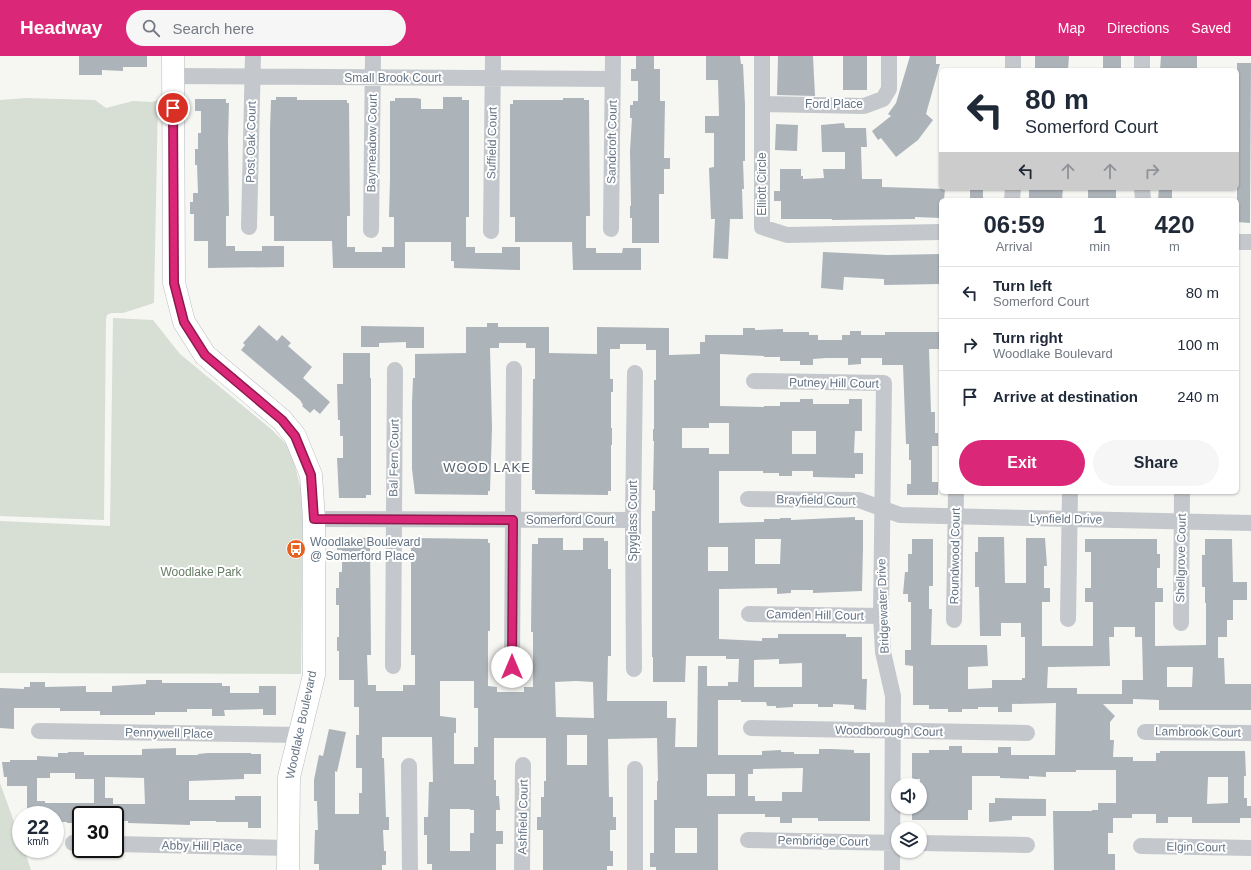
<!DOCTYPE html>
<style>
:root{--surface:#fff;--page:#f6f6f7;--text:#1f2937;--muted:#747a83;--line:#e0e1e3;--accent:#db2777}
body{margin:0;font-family:Arial,sans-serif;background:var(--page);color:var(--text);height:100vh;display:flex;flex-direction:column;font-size:15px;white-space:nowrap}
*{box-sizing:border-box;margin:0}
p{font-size:13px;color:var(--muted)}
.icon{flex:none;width:22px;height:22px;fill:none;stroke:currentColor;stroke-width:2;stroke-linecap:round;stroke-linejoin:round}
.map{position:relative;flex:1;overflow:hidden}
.drawer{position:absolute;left:939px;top:142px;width:300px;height:296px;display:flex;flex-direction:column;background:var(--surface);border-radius:6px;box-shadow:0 1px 3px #0004}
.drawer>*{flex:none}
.hud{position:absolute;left:939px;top:12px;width:300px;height:122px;border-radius:6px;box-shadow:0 1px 3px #0004;background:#fff;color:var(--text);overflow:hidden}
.fabs{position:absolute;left:891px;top:722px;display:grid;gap:8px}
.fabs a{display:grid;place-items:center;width:36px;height:36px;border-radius:50%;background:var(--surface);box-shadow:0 1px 3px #0004;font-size:20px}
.speed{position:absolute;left:12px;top:750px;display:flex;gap:8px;font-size:20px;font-weight:700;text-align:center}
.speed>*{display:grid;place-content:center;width:52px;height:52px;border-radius:50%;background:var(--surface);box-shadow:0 1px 3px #0004;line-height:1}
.speed small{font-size:10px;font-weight:400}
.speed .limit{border:2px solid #111;border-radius:6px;background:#fff;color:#111}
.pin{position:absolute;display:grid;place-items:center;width:34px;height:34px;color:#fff;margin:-17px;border:2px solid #fff;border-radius:50%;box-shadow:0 1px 4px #0007}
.me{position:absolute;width:44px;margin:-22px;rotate:0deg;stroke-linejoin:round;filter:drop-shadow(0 0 3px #0008)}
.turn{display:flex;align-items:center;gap:14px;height:84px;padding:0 20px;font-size:18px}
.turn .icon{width:52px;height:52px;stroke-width:2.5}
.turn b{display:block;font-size:28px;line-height:34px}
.lanes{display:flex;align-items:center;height:38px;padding:0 20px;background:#0003;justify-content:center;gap:20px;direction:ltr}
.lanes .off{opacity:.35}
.eta{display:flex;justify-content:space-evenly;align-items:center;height:68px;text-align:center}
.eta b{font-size:24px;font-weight:800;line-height:28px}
.action{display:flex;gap:8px;margin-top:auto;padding:8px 20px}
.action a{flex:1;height:46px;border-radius:24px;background:var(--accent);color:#fff;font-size:16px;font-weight:800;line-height:46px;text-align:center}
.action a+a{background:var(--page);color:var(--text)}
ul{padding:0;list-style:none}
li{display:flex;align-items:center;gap:12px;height:52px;padding:0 20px;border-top:1px solid var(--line)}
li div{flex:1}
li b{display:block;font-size:15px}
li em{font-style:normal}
header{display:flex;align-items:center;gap:24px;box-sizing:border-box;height:56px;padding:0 20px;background:var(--accent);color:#fff}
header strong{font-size:19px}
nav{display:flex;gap:22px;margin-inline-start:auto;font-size:14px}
.search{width:280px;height:36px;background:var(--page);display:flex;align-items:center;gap:10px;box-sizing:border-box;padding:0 14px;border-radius:22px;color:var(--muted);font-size:15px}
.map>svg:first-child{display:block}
.green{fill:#d7ded4}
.building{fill:#acb3b9;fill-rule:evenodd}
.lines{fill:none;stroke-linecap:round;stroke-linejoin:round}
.secondary-casing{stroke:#b6bbc0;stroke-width:23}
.street{stroke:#c4c7cb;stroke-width:16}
.secondary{stroke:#fff;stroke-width:22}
.route-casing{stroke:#8e194d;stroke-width:10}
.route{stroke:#db2777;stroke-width:7}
.labels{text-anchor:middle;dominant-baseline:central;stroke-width:4;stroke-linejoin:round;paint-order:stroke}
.street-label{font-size:12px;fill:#657485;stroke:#fff}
.poi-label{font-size:12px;fill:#657485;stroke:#fff;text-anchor:start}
.park-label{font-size:12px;fill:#677c64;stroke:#fff}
.neighbourhood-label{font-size:13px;letter-spacing:1px;fill:#535e6a;stroke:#fff}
</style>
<header>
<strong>Headway</strong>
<div class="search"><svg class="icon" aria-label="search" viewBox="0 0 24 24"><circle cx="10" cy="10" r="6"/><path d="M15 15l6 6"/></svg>Search here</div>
<nav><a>Map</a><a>Directions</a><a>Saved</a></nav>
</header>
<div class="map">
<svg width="1251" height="814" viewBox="0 0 1251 814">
<rect width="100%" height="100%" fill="#f6f7f3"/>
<path class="green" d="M26,42L95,44L106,52L133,45L152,46L158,44L154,247L123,257H111L107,259L106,263L104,464L0,460V44Z
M113,262L153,264L180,298L271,373L291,393L303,442L301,618L0,617V465L110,470Z
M0,727L21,785V793H24L31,814H0Z"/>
<path class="building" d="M79,0H147V11H123V15L102,14V19H79Z
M636,0H654V13H660V45H665L664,102H670V113H664V138H659V187H632V162H630V150H631L630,95L632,62H630V49H633V45H638V25H631V13H636Z
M706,0H740L741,8H743L745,49V105H743L744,133H742L743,163H730L728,203L713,202L715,163H711L709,112L714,111V77H705V60H719L718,24H706Z
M778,0H813L815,40L777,39Z
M843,0H867V34H843Z
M910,0H936V8H940L926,58L933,64L918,84L896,101L881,82L878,84L872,75L891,60L888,58L896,47Z
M1035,0H1069L1068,14H1035Z
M1103,0H1121V14H1103Z
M1161,0H1197V14H1160Z
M1237,7H1251L1250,167L1237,166Z
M276,41H297V44H347V47H349L350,160H347V191H355V196H382V191H394V161H389L390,123V45H395V42H416L421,43V53H443V41H462V44H469V161H466V191H475V197H502V191H520V214L454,212V205H451V186H405V212H333L332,185H274V160H270V74L271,44H276Z
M563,42H584V44H589L590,160H586V192H596V197H622L623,192H641V214H573L572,186H515V161H510V48H513V44H563Z
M195,43H226V47H229L228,84L229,160H226V190H235V195H262V190H284V211L208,212V185H194V158H190V146H193V137H198L197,109H195V93H198V77H201V55H195Z
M844,67L845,72H866L867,91H861L862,123H882V131L945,133L944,144H941V162L915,161V163L832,164V163H781V145H774V135H780V113H801V120H803V123L824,122L823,113H845V96H822L821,69Z
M776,68L798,69L797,95L775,94Z
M970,132H983V144H970Z
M1029,132H1063L1062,144H1029Z
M1088,132H1116V144H1088Z
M1159,132H1172V144H1158Z
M823,196L887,199L941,198V228L884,229V223L844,221L843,234L821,232Z
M487,267H498V271H549V297L597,298V271L669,272V299L700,298V286H705V279H743V272H755V274L783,273V276H809V279H818V284H842V279H850V275H861V279H885V276H941V293H929L931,356H935V377H938V390H932V426H938V439H907V428H911V404H909V388H906L903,309H882V302H861V308L848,309V302H826L813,303V309H800V305H780V301H764V300L720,298V350L764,351V350H780V346H800V343H813V348H849V343H862V375H855L854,397H863V418H855V422L813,421V415H792V420H779V417H763V415H719V467L764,466V463H780V462H791V464L855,461V464H863V492L862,535L813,537V534H791V537L777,538V532L719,533V583L762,585V582H778V578H846V581H862V623H867L866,654L854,653V649L833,648V651H818V648H793V651L776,652V650H767L766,646H741V644H718V699H762V695L781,694V696H794V698H819V693H832L854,694V697H870V765H818V762H792V767H780V761H765V758H718V814H656V811H650V797H654V744H657V725H658L657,682L608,683L609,741H613V761H616V774H610V795H613V810H607V814H543V774H537V761H541V741H544V725H546V682H494V724H496V740H499L500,754H496V775H503V788H496V814H432V808H427V779H424V761H428L429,726H433L432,681H382V702H384L386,761H389V774H383L384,795H386V809H382V814H319V808H314L315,774H318L317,745H314V724L319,699L323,700L329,673L346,676L337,716L335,715V758H359V737H362V712H356V679H359V651H354V624H339V595H337V581H339V549H336V532H339V516H342V494H337V481L368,482V486H370L371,599H367L368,629H376V635H403V629H415V599H411V486H414V482L488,483V487H490V575H488V630L497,631V636H524V631H533V576H531L532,488H538V482H563V494H583V482H604V485H608V513H611V600H608L607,645H667V662H676L675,691H697L698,610H707V630H728V626H738L739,603H726V600H686L685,626H653V601H652V455H655V434H653L654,385H653V373H654V324H656V294H646V288H620V293H610V323H613V336H611V372H612V389H611V435H608V439L535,438V434H532L533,323H535V292H526V287H499V292H490L492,372L490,435H488V439L415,438L412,413V347L413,322H415V298L466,297V271H487ZM709,367H729V398H709V392H682V372H709ZM792,375H816V398H792ZM755,483H781L780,508H755ZM708,491H728V515H708ZM779,603V608L802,607V631H754V604ZM440,625H474V652H478V691H474V708H454V677H456V662L440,660ZM576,625L593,626L594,662L556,661L555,626ZM567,679H587V709H567ZM803,712L802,736H782V745H755V740H748V718H753V713ZM707,718H735V740H707ZM450,753H470V754H474V777H470V795H450ZM675,772H697V797H675Z
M259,269L277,285L282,279L291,287L288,290L312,311L303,322L330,346L320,358L314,353L310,357L302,350L303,349L300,344L241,294L245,289L243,287Z
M361,270L424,271V292H406V286L379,287V291H361Z
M343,297H370V322H371V439H366V442H339L337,402H343V380H340V364H338L337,328H343Z
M978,481H1004L1005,527H1026V482H1045L1047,510H1044V532H1050V546H1042V590H1093V546H1085V532H1091V496H1085V483H1157V498H1160V512H1157V532H1163V546H1155V590L1206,589V547H1205V531H1202V499H1205V483H1232L1233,526H1247V544H1233V564H1227V581H1218V602H1224L1225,628H1251V654H1159V644L1133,643V648H1103L1115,660L1110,666V684H1114L1113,701H1133V705H1156V697H1160V695H1245L1246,720H1244V742H1247V750H1251V762H1240V767H1192V761H1168V767H1156V758H1132V762H1113V777H1108V798H1115V814H1054L1053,755H1092V754H1098V747H1116V714H1076V716H1046V721L1029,720V723L1000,722V720H972V754H968V764H912V751H920V723H912V697H929V694H949V690H962V697H998V691H1011V699H1055L1056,647L1012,648V656H998V651H978V653H962V656H948V653H929V649H913V610L905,609V594H911V546H908V538H903L905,516H908V498H912V483H933V530H929V553H932L931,589H987L988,610L968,611V633L992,632V624H1022V622H1025V581H1021V567H1001V580H980L979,531H975V496H978ZM1114,571H1135V581H1142L1143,624H1122V638H1077V632H1047L1048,611L1110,610L1109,581H1114ZM1167,611H1193L1192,631H1167ZM1208,721H1228V747L1207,748Z
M146,624H162V627H222V630H230V637H259V630H276V659H263V653L224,654L225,660H212V653H187V656H155V659H100V655H60V652H14V673L0,672V632L24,633V631H30V626H45V631L86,630V636H112V630L146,628Z
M176,692V699H198V698L208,697H251V698H261V718H244V723L189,725V744H235V740H261V772H248V766H216V765H190V769L128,767V765H115V759H81V767H67V766H58V759H27V730H7V721H4L2,706H10V704H37V700L58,701V697H68V696H84V699H142V693ZM50,717H75V723H94V747H45V745H37V722H50ZM105,721L144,722L145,748H113V742H105Z
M995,742L1046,743V760H1012V764L989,766V747H995Z"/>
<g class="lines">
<g class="secondary-casing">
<path id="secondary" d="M173,0L174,227L184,266L205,299L282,364L295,380L311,419L314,463V619L289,721L288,814"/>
</g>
<path class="street" d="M762,0V171L787,179L941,176
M1013,0V14
M1142,14V0
M173,20L613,23
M762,48L864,50L883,43L889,33V0
M1142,132L1143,144
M1012,144L1013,132
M249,171L253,0
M611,173L613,0
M371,174L373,0
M491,175L493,0
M1237,186H1251
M754,325L884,327L881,560L883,596L893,640L892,814
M748,443L859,444L900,459L1251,467
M314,463L633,464
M749,558L881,560
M1068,563L1070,436
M954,564L956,436
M1181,567L1182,436
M393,610L395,314
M512,611L514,313
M634,613L633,464L635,317
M751,672L1027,677
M39,675L300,679
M1145,676L1251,677
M409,710L410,814
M748,784L898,787
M73,787H81
M920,787L1027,789
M115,788L288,792
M1141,790L1251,792
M522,814L523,709
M635,814V713"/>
<use href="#secondary" class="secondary"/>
</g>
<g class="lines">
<g class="route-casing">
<path id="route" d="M173,52L174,227L184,266L205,299L282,364L295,380L311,419L314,463L513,464L512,611"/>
</g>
<use href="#route" class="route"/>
</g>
<defs>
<g id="bus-disc" transform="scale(1)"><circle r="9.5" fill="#e76123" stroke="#fff"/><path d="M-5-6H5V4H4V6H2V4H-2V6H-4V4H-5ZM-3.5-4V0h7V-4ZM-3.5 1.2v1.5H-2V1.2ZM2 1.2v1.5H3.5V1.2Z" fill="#fff"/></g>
</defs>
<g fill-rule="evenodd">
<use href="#bus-disc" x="296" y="493"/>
</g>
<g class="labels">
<g class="street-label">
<text x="393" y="22">Small Brook Court</text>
<text x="834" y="48">Ford Place</text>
<text transform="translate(251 86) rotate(-89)">Post Oak Court</text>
<text transform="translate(612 86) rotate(-89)">Sandcroft Court</text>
<text transform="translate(372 87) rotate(-89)">Baymeadow Court</text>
<text transform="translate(492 87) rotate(-89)">Suffield Court</text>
<text transform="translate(762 128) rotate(-90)">Elliott Circle</text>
<text transform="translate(834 327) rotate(1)">Putney Hill Court</text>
<text transform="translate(394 402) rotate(-89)">Bal Fern Court</text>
<text transform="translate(816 444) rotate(1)">Brayfield Court</text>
<text transform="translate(1066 463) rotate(1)">Lynfield Drive</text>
<text x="570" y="464">Somerford Court</text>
<text transform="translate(633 465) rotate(-90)">Spyglass Court</text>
<text transform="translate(955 500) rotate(-89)">Roundwood Court</text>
<text transform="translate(1181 502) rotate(-89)">Shellgrove Court</text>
<text transform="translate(883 550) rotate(-92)">Bridgewater Drive</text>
<text transform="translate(815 559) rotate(1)">Camden Hill Court</text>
<text transform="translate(301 669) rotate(-78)">Woodlake Boulevard</text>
<text transform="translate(889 675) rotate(1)">Woodborough Court</text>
<text transform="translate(1198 676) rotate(1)">Lambrook Court</text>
<text transform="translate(169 677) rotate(1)">Pennywell Place</text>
<text transform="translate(523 761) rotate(-89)">Ashfield Court</text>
<text transform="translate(823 785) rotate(1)">Pembridge Court</text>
<text transform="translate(202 790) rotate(1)">Abby Hill Place</text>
<text transform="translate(1196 791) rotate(1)">Elgin Court</text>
</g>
<g class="poi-label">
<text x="310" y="486">Woodlake Boulevard<tspan x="310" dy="14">@ Somerford Place</tspan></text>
</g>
<g class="park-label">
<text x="201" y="516">Woodlake Park</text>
</g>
<g class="neighbourhood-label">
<text x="487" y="411">WOOD LAKE</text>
</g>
</g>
</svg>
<div class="fabs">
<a><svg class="icon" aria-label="sound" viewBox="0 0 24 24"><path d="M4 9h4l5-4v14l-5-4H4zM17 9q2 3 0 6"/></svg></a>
<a><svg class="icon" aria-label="layers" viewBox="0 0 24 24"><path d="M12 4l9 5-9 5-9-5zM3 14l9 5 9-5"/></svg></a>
</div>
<div class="speed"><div>22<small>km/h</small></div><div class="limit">30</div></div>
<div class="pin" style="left:173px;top:52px;background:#d93025"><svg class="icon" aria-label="arrive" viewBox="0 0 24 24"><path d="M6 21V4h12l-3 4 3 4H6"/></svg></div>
<svg class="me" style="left:512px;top:611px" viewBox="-20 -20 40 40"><circle r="19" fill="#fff"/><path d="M0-13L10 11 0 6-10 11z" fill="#db2777"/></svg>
<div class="hud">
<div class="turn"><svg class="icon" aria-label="left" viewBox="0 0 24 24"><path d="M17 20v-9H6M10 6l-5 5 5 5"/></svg><div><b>80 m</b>Somerford Court</div></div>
<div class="lanes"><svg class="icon" aria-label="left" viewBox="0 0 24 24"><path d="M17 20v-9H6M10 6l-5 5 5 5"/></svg><svg class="icon off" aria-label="ahead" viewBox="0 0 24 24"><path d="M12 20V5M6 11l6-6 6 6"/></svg><svg class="icon off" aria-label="ahead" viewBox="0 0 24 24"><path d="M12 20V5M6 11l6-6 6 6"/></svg><svg class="icon off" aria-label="right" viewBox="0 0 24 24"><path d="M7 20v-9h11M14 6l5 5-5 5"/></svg></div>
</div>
<section class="drawer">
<div class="eta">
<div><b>06:59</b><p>Arrival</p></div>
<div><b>1</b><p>min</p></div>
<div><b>420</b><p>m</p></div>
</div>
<ul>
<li><svg class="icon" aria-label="left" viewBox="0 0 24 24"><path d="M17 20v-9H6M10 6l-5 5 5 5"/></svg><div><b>Turn left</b><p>Somerford Court</p></div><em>80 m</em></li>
<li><svg class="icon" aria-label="right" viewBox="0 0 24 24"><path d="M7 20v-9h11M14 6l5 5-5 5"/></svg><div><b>Turn right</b><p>Woodlake Boulevard</p></div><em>100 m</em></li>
<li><svg class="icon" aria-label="arrive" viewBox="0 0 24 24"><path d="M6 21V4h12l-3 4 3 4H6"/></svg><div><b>Arrive at destination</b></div><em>240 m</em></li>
</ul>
<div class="action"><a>Exit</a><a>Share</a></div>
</section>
</div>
